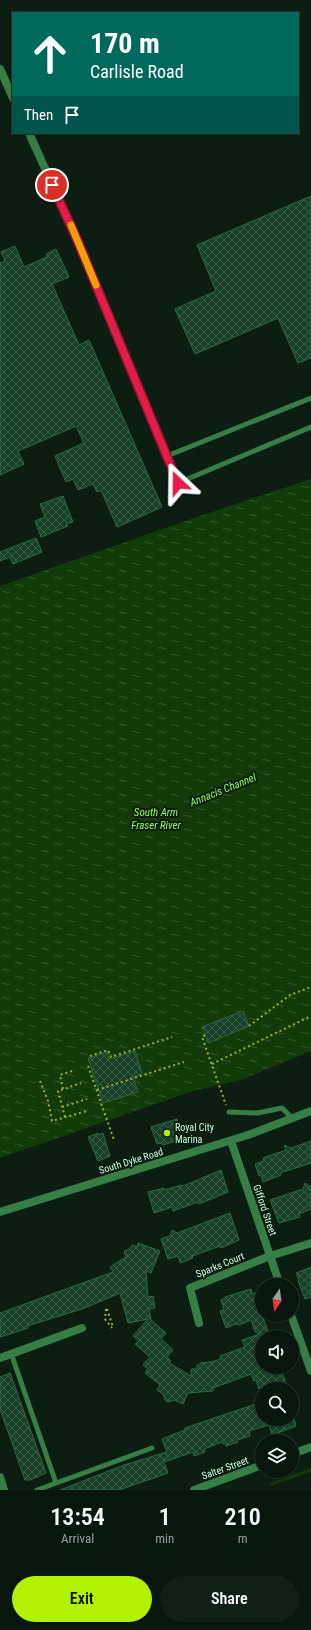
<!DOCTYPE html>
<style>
:root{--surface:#09160e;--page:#121f17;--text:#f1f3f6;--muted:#999f9e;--line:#29352e;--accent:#b1f202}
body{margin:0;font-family:"Roboto Condensed",sans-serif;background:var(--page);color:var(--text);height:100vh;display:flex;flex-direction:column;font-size:15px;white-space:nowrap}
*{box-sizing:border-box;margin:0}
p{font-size:13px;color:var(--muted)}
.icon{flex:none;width:22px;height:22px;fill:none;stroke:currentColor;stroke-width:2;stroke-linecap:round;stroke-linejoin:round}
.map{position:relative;height:1490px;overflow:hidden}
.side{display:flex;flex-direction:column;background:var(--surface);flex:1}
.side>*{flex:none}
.guide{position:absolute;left:12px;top:12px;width:287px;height:122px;border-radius:0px;box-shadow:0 1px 3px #0004,0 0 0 1px var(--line);background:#00695c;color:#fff;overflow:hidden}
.needle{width:26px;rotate:193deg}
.fabs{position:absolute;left:255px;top:1278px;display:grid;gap:8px}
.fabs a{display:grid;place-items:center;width:44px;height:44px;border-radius:50%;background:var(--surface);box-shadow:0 1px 3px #0004,0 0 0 1px var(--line);font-size:20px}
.pin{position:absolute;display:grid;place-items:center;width:34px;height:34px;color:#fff;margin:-17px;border:2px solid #fff;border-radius:50%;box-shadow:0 1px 4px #0007}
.me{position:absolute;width:44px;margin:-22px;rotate:337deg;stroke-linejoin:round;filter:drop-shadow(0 0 3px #0008)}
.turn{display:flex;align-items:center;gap:14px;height:84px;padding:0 12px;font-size:18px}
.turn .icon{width:52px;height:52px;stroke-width:2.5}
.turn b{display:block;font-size:28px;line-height:34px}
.then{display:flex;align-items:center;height:38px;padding:0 12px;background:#0003;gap:8px;font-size:15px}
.eta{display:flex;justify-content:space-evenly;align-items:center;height:68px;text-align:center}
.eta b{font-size:24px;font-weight:600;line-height:28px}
.cta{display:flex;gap:8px;margin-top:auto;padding:8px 12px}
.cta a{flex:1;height:46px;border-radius:24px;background:var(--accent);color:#111;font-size:16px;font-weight:600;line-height:46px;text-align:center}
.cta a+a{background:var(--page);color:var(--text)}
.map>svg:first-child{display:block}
.water{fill:url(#water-ripples)}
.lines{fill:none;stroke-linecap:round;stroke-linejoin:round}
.stream{stroke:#133a09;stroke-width:3}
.building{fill:url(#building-cross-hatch);stroke:#2b6b42}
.path{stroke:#a0ae2e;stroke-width:2;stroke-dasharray:2 3;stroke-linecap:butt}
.service{stroke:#377d46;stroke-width:5}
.minor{stroke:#377d46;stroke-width:8}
.route-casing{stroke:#92132f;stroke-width:10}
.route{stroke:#e11d48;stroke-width:7}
.slow{stroke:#f59e0b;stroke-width:7}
.poi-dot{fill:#b1f202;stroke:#0c1e12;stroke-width:1.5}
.labels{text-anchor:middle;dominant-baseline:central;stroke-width:4;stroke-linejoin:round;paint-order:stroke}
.poi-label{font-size:10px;fill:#caffd9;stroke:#0c1e12;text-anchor:start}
.street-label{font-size:10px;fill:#caffd9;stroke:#0c1e12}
.water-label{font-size:11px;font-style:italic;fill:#95fe59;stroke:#0c1e12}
</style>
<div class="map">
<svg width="311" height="1490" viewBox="0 0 311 1490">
<defs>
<pattern id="water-ripples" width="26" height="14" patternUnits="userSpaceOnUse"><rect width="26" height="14" fill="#133a09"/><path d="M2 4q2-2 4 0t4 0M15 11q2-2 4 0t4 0" fill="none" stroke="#34582c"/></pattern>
<pattern id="building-cross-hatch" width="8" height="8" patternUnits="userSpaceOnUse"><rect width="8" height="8" fill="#183f27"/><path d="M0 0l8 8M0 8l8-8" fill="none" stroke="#385c46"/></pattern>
</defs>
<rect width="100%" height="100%" fill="#0c1e12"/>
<path class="water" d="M311,479V1051L241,1080L193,1091L0,1158V586L191,519Z"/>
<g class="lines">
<path class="stream" d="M272,1484L311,1470"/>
</g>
<path class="building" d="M311,196V358L298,363L278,318L195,354L175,309L216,291L197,245Z
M15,246L24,267L47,257L46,254L56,249L69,277L52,284L79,345L89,340L162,507L117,527L101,490L97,492L93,484L78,490L73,479L66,482L55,456L84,443L76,426L18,451L24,464L0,475V263L5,261L1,252Z
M63,496L73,522L66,524L68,526L41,537L35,521L45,517L40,504Z
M36,538L42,552L13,564L10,557L0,561V552Z
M243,1011L249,1026L208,1043L202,1027Z
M135,1051L142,1074L133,1077L138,1092L103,1103L88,1058L107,1052L109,1059Z
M177,1119L183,1139L163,1145L162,1143L157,1144L151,1127Z
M98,1133V1135L103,1133L110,1156L98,1161L88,1137Z
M311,1141V1163L280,1173L281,1175L263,1182L261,1175L259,1176L255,1164L264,1161L263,1158L286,1150L284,1145L291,1148Z
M221,1170L228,1192L199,1204L198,1202L173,1211L172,1207L154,1213L148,1192L164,1188V1190L182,1185L183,1186Z
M305,1183L311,1187V1209L299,1214L300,1217L279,1223L270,1200L303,1189Z
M230,1213L239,1240L221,1248L220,1246L192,1256L193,1258L180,1263L178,1256L168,1259L161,1239L170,1236L172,1230L177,1233Z
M138,1243L160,1251L151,1273L146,1271L148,1297L153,1296L155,1308L149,1309L151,1319H150L166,1333L161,1339L173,1350L167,1357L171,1361L169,1363L191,1376V1369H197V1365H200V1363L211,1362L221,1359L220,1356L245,1347L242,1340L260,1334L255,1332L251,1320L239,1325L236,1324L226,1328L220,1311L224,1310L221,1300L226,1298L225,1297L251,1289L252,1294L259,1291L262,1300V1315L270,1337L262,1335V1367H280L288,1389H259L256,1380L254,1381L251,1374L213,1388V1391L188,1393L183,1404L174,1400L168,1402L165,1400L163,1394L157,1390L160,1385L145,1373L148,1369L143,1365L150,1357L135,1344L139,1341L133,1336L148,1319L128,1323L120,1293L82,1309L27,1326L28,1328L0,1337V1313L113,1272L110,1267L126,1257L124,1251L130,1249L132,1245L137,1247Z
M311,1267V1297L305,1299L298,1281L299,1280L296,1273Z
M10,1373L46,1473L30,1480H25L0,1409V1377Z
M262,1402V1419H294L296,1426L272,1435L269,1425L249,1431L250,1436L237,1440L238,1442L226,1446L225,1443L223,1444L222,1442L204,1449L205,1452L194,1456L193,1452L164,1462L168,1473L119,1490H60L124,1465L167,1452L162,1439L185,1430V1428Z"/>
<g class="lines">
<path class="path" d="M249,1026L290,995L311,987
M205,1035L202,1037L226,1105
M90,1056L108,1050L111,1057L172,1037
M212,1064L311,1016
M88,1066L114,1140
M40,1081L48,1101L52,1121L87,1111
M63,1089L60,1075L75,1070
M97,1090L184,1062
M62,1107L87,1099
M65,1117L58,1091L81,1083
M106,1309L105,1319L112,1328
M107,1309L113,1327"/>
<path class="service" d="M76,237L178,483L311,427
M167,456L311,398
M229,1112L258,1113L282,1108L292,1118
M11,1353L56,1483
M37,1490L152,1448"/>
<path class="minor" d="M0,69L13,98
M29,133L76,237
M231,1141L280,1285
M0,1212L248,1135L311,1111
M291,1315L311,1371
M199,1323L190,1288L270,1256L311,1243
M0,1358L82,1328
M292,1454L311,1447
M0,1477L4,1490
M194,1490L262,1465"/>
</g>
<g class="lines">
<g class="route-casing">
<path id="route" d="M52,185L76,237L178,483"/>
</g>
<use href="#route" class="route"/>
<path class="slow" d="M71,225L96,285"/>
</g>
<circle class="poi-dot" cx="167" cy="1133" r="4"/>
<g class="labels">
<g class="poi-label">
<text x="175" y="1127">Royal City<tspan x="175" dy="12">Marina</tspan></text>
</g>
<g class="street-label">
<text transform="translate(131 1161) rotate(-17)">South Dyke Road</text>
<text transform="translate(265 1210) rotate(71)">Gifford Street</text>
<text transform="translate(220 1265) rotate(-22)">Sparks Court</text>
<text transform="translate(225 1468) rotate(-20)">Salter Street</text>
</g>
<g class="water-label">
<text transform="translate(223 790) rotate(-22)">Annacis Channel</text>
<text x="156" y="812">South Arm<tspan x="156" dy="13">Fraser River</tspan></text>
</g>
</g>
</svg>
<div class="fabs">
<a><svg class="needle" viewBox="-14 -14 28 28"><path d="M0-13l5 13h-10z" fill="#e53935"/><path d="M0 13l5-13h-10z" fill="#999f9e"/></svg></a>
<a><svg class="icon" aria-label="sound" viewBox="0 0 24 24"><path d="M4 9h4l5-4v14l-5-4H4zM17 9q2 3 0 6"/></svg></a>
<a><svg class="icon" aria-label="search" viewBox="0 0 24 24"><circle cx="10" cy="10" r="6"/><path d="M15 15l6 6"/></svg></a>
<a><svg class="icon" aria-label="layers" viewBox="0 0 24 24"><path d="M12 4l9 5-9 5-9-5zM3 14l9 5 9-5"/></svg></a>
</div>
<div class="pin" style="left:52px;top:185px;background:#d93025"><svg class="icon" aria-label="arrive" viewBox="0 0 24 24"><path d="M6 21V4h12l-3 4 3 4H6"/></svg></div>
<svg class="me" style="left:178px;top:483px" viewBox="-20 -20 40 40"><path d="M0-17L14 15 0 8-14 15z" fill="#e11d48" stroke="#fff" stroke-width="4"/></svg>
<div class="guide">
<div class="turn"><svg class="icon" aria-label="ahead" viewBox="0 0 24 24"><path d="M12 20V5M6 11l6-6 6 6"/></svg><div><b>170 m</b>Carlisle Road</div></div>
<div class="then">Then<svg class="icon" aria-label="arrive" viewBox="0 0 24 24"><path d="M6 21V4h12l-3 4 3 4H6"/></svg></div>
</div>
</div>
<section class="side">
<div class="eta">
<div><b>13:54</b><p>Arrival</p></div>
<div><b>1</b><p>min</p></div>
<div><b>210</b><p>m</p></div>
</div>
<div class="cta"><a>Exit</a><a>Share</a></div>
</section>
